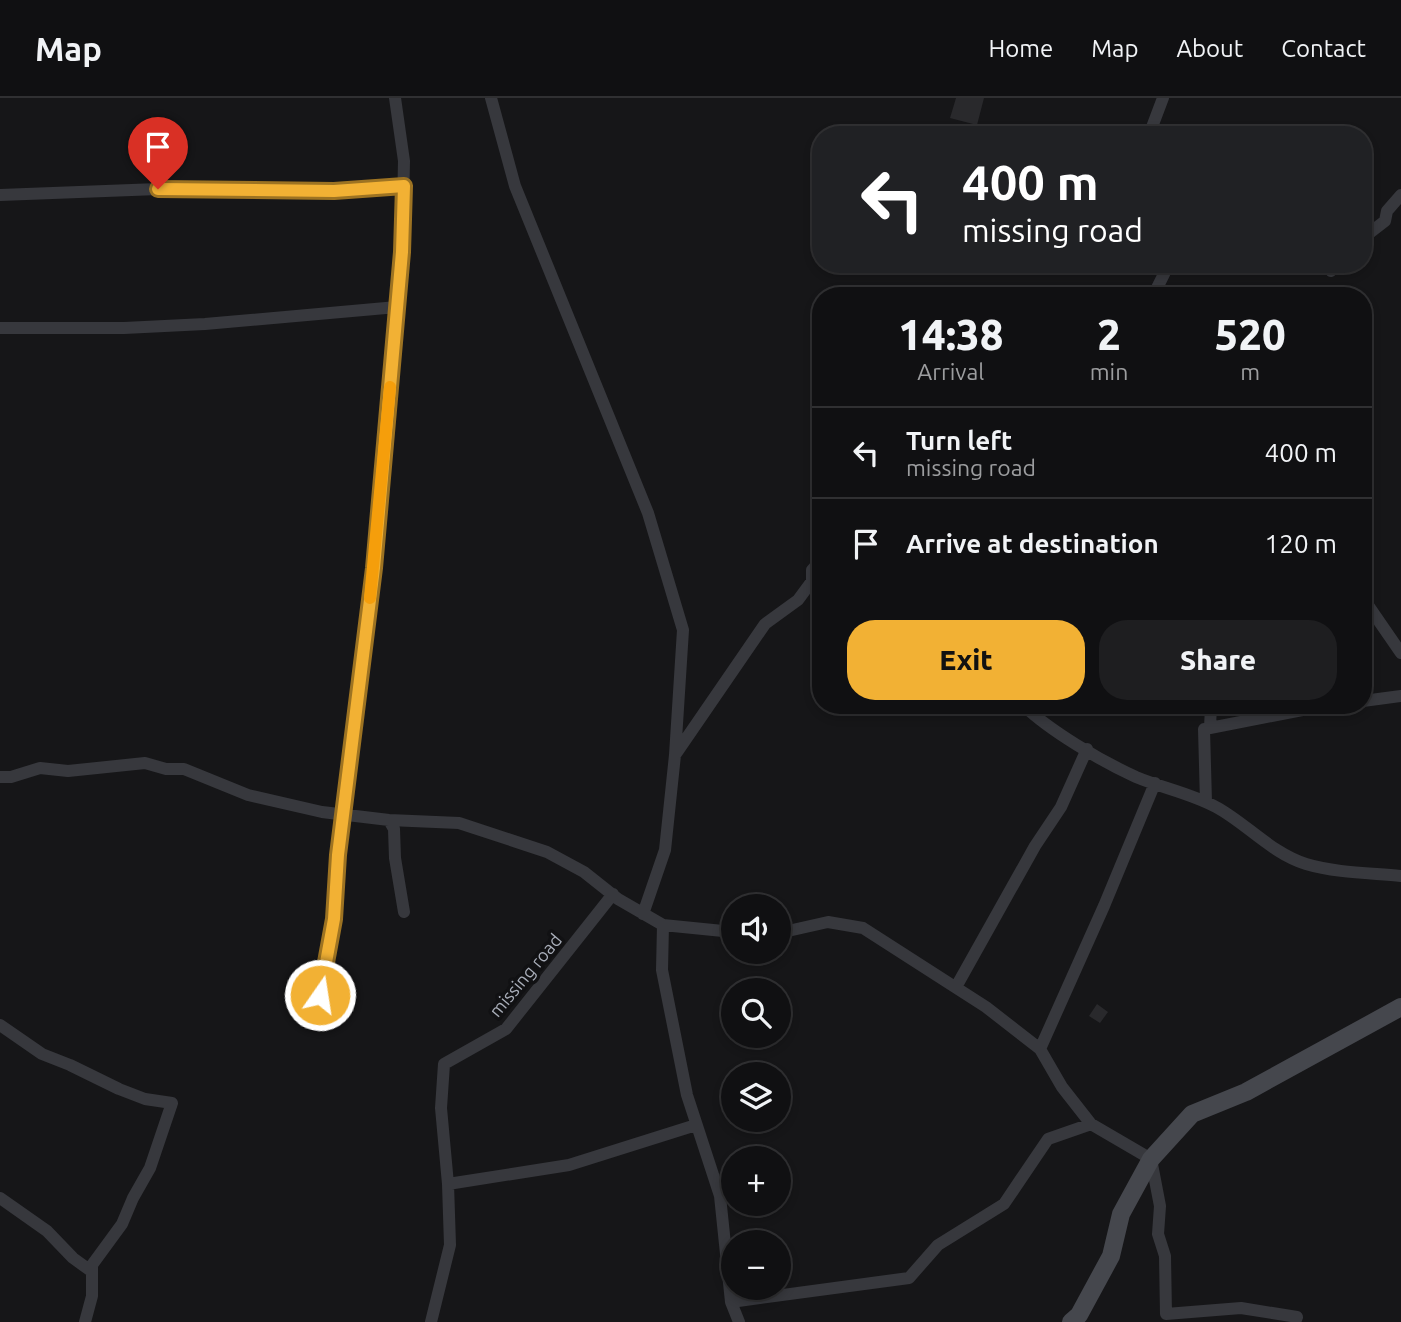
<!DOCTYPE html>
<meta charset="utf-8">
<style>
:root{--surface:#101012;--page:#1e1e20;--text:#f1f3f6;--muted:#9c9d9f;--line:#303032;--accent:#f2b134}
body{margin:0;font-family:Ubuntu,sans-serif;background:var(--page);color:var(--text);height:100vh;display:flex;flex-direction:column;font-size:26px;white-space:nowrap}
*{box-sizing:border-box;margin:0}
p{font-size:23px;color:var(--muted)}
.icon{flex:none;width:38px;height:38px;fill:none;stroke:currentColor;stroke-width:2;stroke-linecap:round;stroke-linejoin:round}
.map{position:relative;flex:1;overflow:hidden}
.panel{position:absolute;left:812px;top:189px;width:560px;height:427px;display:flex;flex-direction:column;background:var(--surface);border-radius:28px;box-shadow:0 4px 10px #0003,0 0 0 2px var(--line)}
.panel>*{flex:none}
.hud{position:absolute;left:812px;top:28px;width:560px;height:147px;border-radius:28px;box-shadow:0 4px 10px #0003,0 0 0 2px var(--line);background:#202124;color:#fff;overflow:hidden}
.buttons{position:absolute;left:721px;top:796px;display:grid;gap:14px}
.buttons a{display:grid;place-items:center;width:70px;height:70px;border-radius:50%;background:var(--surface);box-shadow:0 4px 10px #0003,0 0 0 2px var(--line);font-size:35px}
.pin{position:absolute;display:grid;place-items:center;width:60px;height:60px;color:#fff;margin:-72px -30px;border-radius:50% 50% 50% 0;rotate:-45deg;box-shadow:0 0 7px #0007}
.pin .icon{rotate:45deg}
.me{position:absolute;width:77px;margin:-38px;rotate:13deg;stroke-linejoin:round;filter:drop-shadow(0 0 5px #0008)}
.turn{display:flex;align-items:center;gap:24px;height:147px;padding:0 35px;font-size:32px}
.turn .icon{width:91px;height:91px;stroke-width:2.5}
.turn b{display:block;font-size:49px;line-height:60px}
.eta{display:flex;justify-content:space-evenly;align-items:center;height:119px;text-align:center}
.eta b{font-size:42px;font-weight:800;line-height:49px}
.button{display:flex;gap:14px;margin-top:auto;padding:14px 35px}
.button a{flex:1;height:80px;border-radius:28px;background:var(--accent);color:#111;font-size:28px;font-weight:800;line-height:80px;text-align:center}
.button a+a{background:var(--page);color:var(--text)}
ul{padding:0;list-style:none}
li{display:flex;align-items:center;gap:21px;height:91px;padding:0 35px;border-top:2px solid var(--line)}
li div{flex:1}
li b{display:block;font-size:26px}
li em{font-style:normal}
header{display:flex;align-items:center;gap:42px;box-sizing:border-box;height:98px;padding:0 35px;background:var(--surface);border-bottom:2px solid var(--line)}
header strong{font-size:33px}
nav{display:flex;gap:38px;margin-inline-start:auto;font-size:24px}
.map>svg:first-child{display:block}
.building{fill:#29292c}
.lines{fill:none;stroke-linecap:round;stroke-linejoin:round}
.minor{stroke:#37383d;stroke-width:12}
.secondary{stroke:#45474d;stroke-width:18}
.route-casing{stroke:#9d7322;stroke-width:18}
.route{stroke:#f2b134;stroke-width:12}
.slow{stroke:#f59e0b;stroke-width:12}
.labels{text-anchor:middle;dominant-baseline:central;stroke-width:7;stroke-linejoin:round;paint-order:stroke}
.street-label{font-size:18px;fill:#a8adb8;stroke:#111113}
</style>
<header>
<strong>Map</strong>
<nav><a>Home</a><a>Map</a><a>About</a><a>Contact</a></nav>
</header>
<div class="map">
<svg width="1401" height="1224" viewBox="0 0 1401 1224">
<rect width="100%" height="100%" fill="#161618"/>
<path class="building" d="M956,0H984L977,27L950,20Z
M1097,906L1108,914L1100,925L1089,918Z"/>
<g class="lines">
<path class="minor" d="M491,0L515,88L648,415L683,532L675,657
M1149,37L1163,0
M0,97L158,91L334,93L404,88
M1363,140L1385,123L1387,113L1401,97
M1331,173L1336,166
M1153,198L1169,166
M0,230H124L205,226L397,209
M1363,500L1401,555
M1363,603L1401,598
M1023,607C1050,633 1101,663 1136,679C1162,690 1190,695 1216,709C1246,725 1271,755 1306,766C1336,775 1370,775 1401,778
M1211,607L1210,630L1328,607
M1204,631L1206,704
M0,679H11L40,670L68,673L145,665L166,671H184L248,697L322,714L389,722L459,725L547,754L584,774L618,801L663,827L733,834
M1155,685L1104,808L1040,951L1062,989L1091,1026L1151,1061L1160,1108L1158,1136L1165,1158L1166,1216L1241,1210L1297,1219L1295,1224
M389,722L394,731L395,760L404,814
M613,796L506,931L444,966L441,1010L448,1086L569,1067L696,1027
M643,816L665,752L675,657L765,526L798,502L812,483V472L821,462
M663,827L662,872L687,997L720,1098L731,1204
M779,835L828,824L863,830L986,909L1040,951
M956,889L1035,748L1061,709L1087,651
M317,903L328,865L334,821L338,757L344,725L352,633L374,470L402,154L404,63L395,0
M0,927L42,956L70,967L119,991L145,1001L172,1005L150,1070L133,1100L122,1126L92,1167V1198L85,1224
M0,1100L47,1133L73,1160L91,1173
M431,1224L450,1147L448,1086
M739,1224L731,1204L909,1180L938,1147L1004,1106L1048,1041L1091,1026"/>
<path class="secondary" d="M1071,1224L1079,1217L1111,1158L1121,1116L1151,1061L1192,1016L1246,994L1401,909"/>
</g>
<g class="lines">
<g class="route-casing">
<path id="route" d="M158,91L334,93L404,88L402,154L374,470L338,757L334,821L320,897"/>
</g>
<use href="#route" class="route"/>
<path class="slow" d="M370,500L390,289"/>
</g>
<g class="labels">
<g class="street-label">
<text transform="translate(525 877) rotate(-50)">missing road</text>
</g>
</g>
</svg>
<div class="buttons">
<a><svg class="icon" aria-label="sound" viewBox="0 0 24 24"><path d="M4 9h4l5-4v14l-5-4H4zM17 9q2 3 0 6"/></svg></a>
<a><svg class="icon" aria-label="search" viewBox="0 0 24 24"><circle cx="10" cy="10" r="6"/><path d="M15 15l6 6"/></svg></a>
<a><svg class="icon" aria-label="layers" viewBox="0 0 24 24"><path d="M12 4l9 5-9 5-9-5zM3 14l9 5 9-5"/></svg></a>
<a>+</a>
<a>−</a>
</div>
<div class="pin" style="left:158px;top:91px;background:#d93025"><svg class="icon" aria-label="arrive" viewBox="0 0 24 24"><path d="M6 21V4h12l-3 4 3 4H6"/></svg></div>
<svg class="me" style="left:320px;top:897px" viewBox="-20 -20 40 40"><circle r="17" fill="#f2b134" stroke="#fff" stroke-width="3"/><path d="M0-11L8 9 0 5-8 9z" fill="#fff"/></svg>
<div class="hud">
<div class="turn"><svg class="icon" aria-label="left" viewBox="0 0 24 24"><path d="M17 20v-9H6M10 6l-5 5 5 5"/></svg><div><b>400 m</b>missing road</div></div>
</div>
<section class="panel">
<div class="eta">
<div><b>14:38</b><p>Arrival</p></div>
<div><b>2</b><p>min</p></div>
<div><b>520</b><p>m</p></div>
</div>
<ul>
<li><svg class="icon" aria-label="left" viewBox="0 0 24 24"><path d="M17 20v-9H6M10 6l-5 5 5 5"/></svg><div><b>Turn left</b><p>missing road</p></div><em>400 m</em></li>
<li><svg class="icon" aria-label="arrive" viewBox="0 0 24 24"><path d="M6 21V4h12l-3 4 3 4H6"/></svg><div><b>Arrive at destination</b></div><em>120 m</em></li>
</ul>
<div class="button"><a>Exit</a><a>Share</a></div>
</section>
</div>
